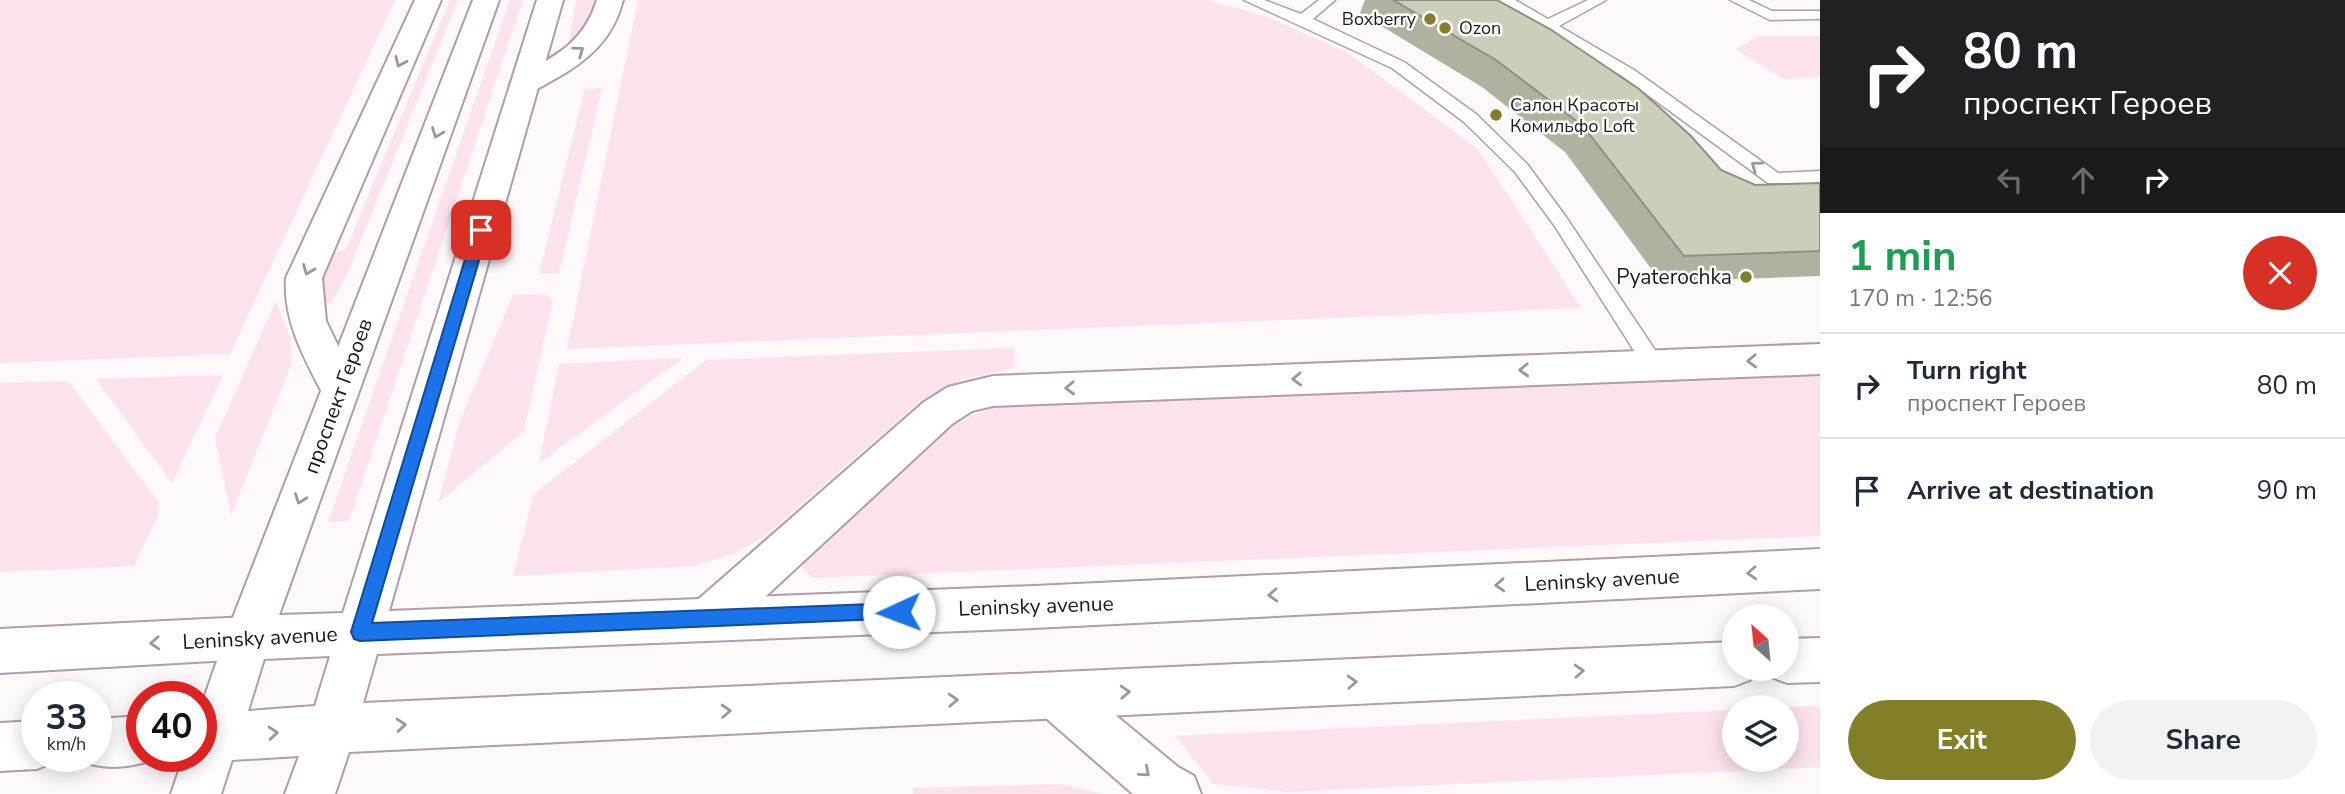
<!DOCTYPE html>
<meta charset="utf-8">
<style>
:root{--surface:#fff;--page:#f2f2f3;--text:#1f2937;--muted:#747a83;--line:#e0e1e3;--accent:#827f28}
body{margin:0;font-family:"Nunito Sans",sans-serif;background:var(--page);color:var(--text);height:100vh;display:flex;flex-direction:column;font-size:26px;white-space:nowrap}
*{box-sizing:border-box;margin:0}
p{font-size:23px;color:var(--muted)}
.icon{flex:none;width:38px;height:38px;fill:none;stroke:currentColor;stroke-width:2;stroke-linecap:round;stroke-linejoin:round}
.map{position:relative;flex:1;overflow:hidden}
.side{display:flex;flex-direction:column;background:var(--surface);width:525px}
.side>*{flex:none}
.hud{background:#202124;color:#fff;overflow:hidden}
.needle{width:46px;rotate:333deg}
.controls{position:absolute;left:1722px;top:604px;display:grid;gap:14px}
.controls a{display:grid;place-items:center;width:77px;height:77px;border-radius:50%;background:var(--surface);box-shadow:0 4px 18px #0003;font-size:35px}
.speed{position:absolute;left:21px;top:681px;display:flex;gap:14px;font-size:35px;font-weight:700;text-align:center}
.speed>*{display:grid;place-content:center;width:91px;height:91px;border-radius:50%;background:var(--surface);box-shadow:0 4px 18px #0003;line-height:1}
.speed small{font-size:18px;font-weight:400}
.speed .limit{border:10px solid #d22;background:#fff;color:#111}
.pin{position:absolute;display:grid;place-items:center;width:60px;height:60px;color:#fff;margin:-30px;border-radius:14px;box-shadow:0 4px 10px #0006}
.me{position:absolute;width:77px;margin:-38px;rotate:268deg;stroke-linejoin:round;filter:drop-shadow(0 0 5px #0008)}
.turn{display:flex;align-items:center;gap:24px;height:147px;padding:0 28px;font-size:32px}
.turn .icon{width:91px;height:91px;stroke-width:2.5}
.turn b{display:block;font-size:49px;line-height:60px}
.lanes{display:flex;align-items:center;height:66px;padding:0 28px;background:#0003;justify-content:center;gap:35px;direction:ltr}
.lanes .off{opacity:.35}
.round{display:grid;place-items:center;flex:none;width:74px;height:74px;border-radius:37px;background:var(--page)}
.overview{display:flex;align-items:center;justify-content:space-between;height:119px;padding:0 28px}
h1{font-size:42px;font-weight:700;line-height:52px;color:#1e9e55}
.action{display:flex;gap:14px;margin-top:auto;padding:14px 28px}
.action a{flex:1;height:80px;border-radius:42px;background:var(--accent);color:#fff;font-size:28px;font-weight:700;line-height:80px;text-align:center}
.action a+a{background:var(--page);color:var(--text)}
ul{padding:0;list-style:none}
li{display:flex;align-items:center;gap:21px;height:105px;padding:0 28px;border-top:2px solid var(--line)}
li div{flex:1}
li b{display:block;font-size:26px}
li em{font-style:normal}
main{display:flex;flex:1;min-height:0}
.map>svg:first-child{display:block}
.green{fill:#fce2ef}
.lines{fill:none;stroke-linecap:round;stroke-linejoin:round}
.lane-casing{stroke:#b19ca7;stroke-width:3}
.street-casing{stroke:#b19ca7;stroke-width:4}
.secondary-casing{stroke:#b19ca7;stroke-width:4}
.lane{fill:#fff;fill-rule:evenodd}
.street{fill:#fff;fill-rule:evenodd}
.secondary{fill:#fff;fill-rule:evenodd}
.wall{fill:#b0b19f}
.building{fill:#cdceb9;stroke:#909082;stroke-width:2}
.oneway{stroke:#9b9799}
.route{fill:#1a73e8;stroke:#114b97;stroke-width:2}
.poi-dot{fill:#827f28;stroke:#fff;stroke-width:2.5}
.labels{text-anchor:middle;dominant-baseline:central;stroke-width:5;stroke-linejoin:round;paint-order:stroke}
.far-poi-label{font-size:18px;fill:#20181c;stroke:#fff;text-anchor:start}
.poi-label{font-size:21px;fill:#20181c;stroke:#fff;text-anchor:end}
.street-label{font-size:21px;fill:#20181c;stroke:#fff}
</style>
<main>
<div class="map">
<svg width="1820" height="794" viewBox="0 0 1820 794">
<rect width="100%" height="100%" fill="#fdf8fa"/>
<path class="green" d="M0,0H395L230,354L0,363Z
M450,0H458L346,277L331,303H325C320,283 325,271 333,252L345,251Z
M510,0H523L349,521L328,522Z
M576,0H595L588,24L574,41H569Z
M638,0H1207L1268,17L1348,53L1478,149L1581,308L567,349Z
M1758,36H1820V77L1783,79L1736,49Z
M602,88L559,273L539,274L585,89Z
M545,294L553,300L524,431L438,503L460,421L513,295Z
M276,301L290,338L292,363L231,515L215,438Z
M1014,348L1015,368L961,380L924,398L762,538L738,552L694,566L513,576L534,494L706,360Z
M683,358L539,463L559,364Z
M1820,372V536L812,578L802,567L805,559L942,434C965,417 985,408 1014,404Z
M223,375L172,483L96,379Z
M68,381L159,503L158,516L134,566L0,572V383Z
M1820,706V767L1289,792L1213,784L1176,736L1734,710V760H1787V707Z
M1062,784L1102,794H913L912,788Z"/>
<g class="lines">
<g class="lane-casing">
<path id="lane" d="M1244,0H1264L1301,14L1319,0H1335L1313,19L1404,62L1476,114L1527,164L1566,217L1661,359L1664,365L1661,371H1647L1554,225L1515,172L1464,122L1392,68Z
M1498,0H1515L1548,19L1588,0H1606L1559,26L1634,70L1778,173L1820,171V183H1768L1622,76Z
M1730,0H1749L1772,11H1820V19L1770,20Z"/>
</g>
<g class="street-casing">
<path id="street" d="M415,0H441L322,278L326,321L359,389L354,400L340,404L326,400C306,361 283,323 286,278Z
M597,0H623C613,39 589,60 555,79C541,87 531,94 515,90L510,84L515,78C553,57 583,45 597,0Z
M1820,344V374L993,406L972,411L952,424L725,634L709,640L693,634L687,619L693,604L924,402L948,387L993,376Z
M248,617L264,623L271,638L264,653L248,659L0,673V629Z
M1056,673L1073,680L1178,767L1194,776L1201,794H1133L1039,712L1032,696L1039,680Z
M142,716V756L159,757C134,768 104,771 79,760L77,756H96V719Z
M37,721V756H57L54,762L37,769L0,771V723Z"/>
</g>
<g class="secondary-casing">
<path id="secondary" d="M473,0H499L279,615L343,613L537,0H563L389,611L1034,586L1820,549V589L1034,628L377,654L363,703L1734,642V668H1755L1750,680L1734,686L349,752L335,794H285L299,756L232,760L221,794H171L184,756H201V707L225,638ZM330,656L315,706L248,711L264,659Z
M1820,638V682L1787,683L1771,677L1767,668H1787V639Z"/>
</g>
<use href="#lane" class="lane"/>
<use href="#street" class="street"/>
<use href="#secondary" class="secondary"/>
</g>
<path class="wall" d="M1365,0H1497L1721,170L1755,185L1820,183V276L1661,282L1565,152L1482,87L1360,13Z"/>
<path class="building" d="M1393,0H1497L1550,29L1639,89L1691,136L1721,170L1755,185L1820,183V251L1684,256L1583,126L1496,60Z"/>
<defs><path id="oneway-chevron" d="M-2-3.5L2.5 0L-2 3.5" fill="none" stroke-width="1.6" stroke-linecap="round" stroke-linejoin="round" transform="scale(1.75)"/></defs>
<g class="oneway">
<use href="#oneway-chevron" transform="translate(579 51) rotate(-36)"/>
<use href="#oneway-chevron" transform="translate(400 62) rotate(114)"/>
<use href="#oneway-chevron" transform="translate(437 133) rotate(111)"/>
<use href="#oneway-chevron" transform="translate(1756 166) rotate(-143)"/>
<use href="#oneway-chevron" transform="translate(308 270) rotate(112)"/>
<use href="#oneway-chevron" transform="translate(1752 361) rotate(178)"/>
<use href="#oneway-chevron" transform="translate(1524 370) rotate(178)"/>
<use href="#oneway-chevron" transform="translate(1297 379) rotate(178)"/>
<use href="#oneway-chevron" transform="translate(1070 388) rotate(178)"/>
<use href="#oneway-chevron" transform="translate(300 499) rotate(110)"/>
<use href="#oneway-chevron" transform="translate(1752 573) rotate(177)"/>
<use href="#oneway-chevron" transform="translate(1500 585) rotate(177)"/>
<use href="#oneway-chevron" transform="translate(1273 595) rotate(177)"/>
<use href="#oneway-chevron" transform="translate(155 643) rotate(177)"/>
<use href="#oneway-chevron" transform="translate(1579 671) rotate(-3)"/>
<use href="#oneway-chevron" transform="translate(1352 682) rotate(-3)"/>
<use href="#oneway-chevron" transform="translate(1125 692) rotate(-3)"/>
<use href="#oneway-chevron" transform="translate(953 700) rotate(-3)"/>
<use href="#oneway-chevron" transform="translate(726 711) rotate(-3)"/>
<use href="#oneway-chevron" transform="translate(401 725) rotate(-4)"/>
<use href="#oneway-chevron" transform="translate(273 733) rotate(-4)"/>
<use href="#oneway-chevron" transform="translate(1145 772) rotate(41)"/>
</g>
<path class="route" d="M481,225L488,230L372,623L899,603L905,606L908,612L905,618L360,641L354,639L351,632L474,230Z"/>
<g class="poi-dot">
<circle cx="1430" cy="19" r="7"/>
<circle cx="1445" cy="28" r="7"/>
<circle cx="1496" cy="115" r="7"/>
<circle cx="1746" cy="277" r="7"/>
</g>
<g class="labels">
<g class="far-poi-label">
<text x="1416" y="19" text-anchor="end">Boxberry</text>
<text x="1459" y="28">Ozon</text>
<text x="1510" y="105">Салон Красоты<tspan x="1510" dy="21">Комильфо Loft</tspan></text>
</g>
<g class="poi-label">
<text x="1732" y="277">Pyaterochka</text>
</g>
<g class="street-label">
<text transform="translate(338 396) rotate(-70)">проспект Героев</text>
<text transform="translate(1602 580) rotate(-3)">Leninsky avenue</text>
<text transform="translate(1036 606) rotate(-2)">Leninsky avenue</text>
<text transform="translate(260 638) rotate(-3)">Leninsky avenue</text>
</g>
</g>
</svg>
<div class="controls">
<a><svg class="needle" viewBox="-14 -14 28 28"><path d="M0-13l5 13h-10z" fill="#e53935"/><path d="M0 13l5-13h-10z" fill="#747a83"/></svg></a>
<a><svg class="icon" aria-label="layers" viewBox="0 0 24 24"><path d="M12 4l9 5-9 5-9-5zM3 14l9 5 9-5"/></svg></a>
</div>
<div class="speed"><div>33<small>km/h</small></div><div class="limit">40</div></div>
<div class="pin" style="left:481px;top:230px;background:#d93025"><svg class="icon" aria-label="arrive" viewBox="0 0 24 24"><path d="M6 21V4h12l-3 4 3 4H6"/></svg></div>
<svg class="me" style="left:899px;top:612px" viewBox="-20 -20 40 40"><circle r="19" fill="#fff"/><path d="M0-13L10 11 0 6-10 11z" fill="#1a73e8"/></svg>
</div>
<section class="side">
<div class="hud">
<div class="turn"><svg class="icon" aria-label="right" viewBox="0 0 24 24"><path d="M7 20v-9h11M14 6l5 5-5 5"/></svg><div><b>80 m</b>проспект Героев</div></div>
<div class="lanes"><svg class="icon off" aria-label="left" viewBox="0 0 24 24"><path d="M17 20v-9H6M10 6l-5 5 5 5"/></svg><svg class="icon off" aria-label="ahead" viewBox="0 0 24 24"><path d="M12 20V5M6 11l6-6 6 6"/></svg><svg class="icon" aria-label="right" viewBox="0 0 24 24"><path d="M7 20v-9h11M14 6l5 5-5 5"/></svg></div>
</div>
<div class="overview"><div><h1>1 min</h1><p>170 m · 12:56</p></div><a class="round" style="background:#d93025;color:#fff"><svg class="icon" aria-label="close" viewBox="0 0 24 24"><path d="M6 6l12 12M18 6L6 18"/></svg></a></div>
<ul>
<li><svg class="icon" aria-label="right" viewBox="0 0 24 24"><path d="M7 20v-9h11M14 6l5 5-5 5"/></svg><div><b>Turn right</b><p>проспект Героев</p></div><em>80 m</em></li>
<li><svg class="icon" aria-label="arrive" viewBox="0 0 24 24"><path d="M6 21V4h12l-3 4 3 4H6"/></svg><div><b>Arrive at destination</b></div><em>90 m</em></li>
</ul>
<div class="action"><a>Exit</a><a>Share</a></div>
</section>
</main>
